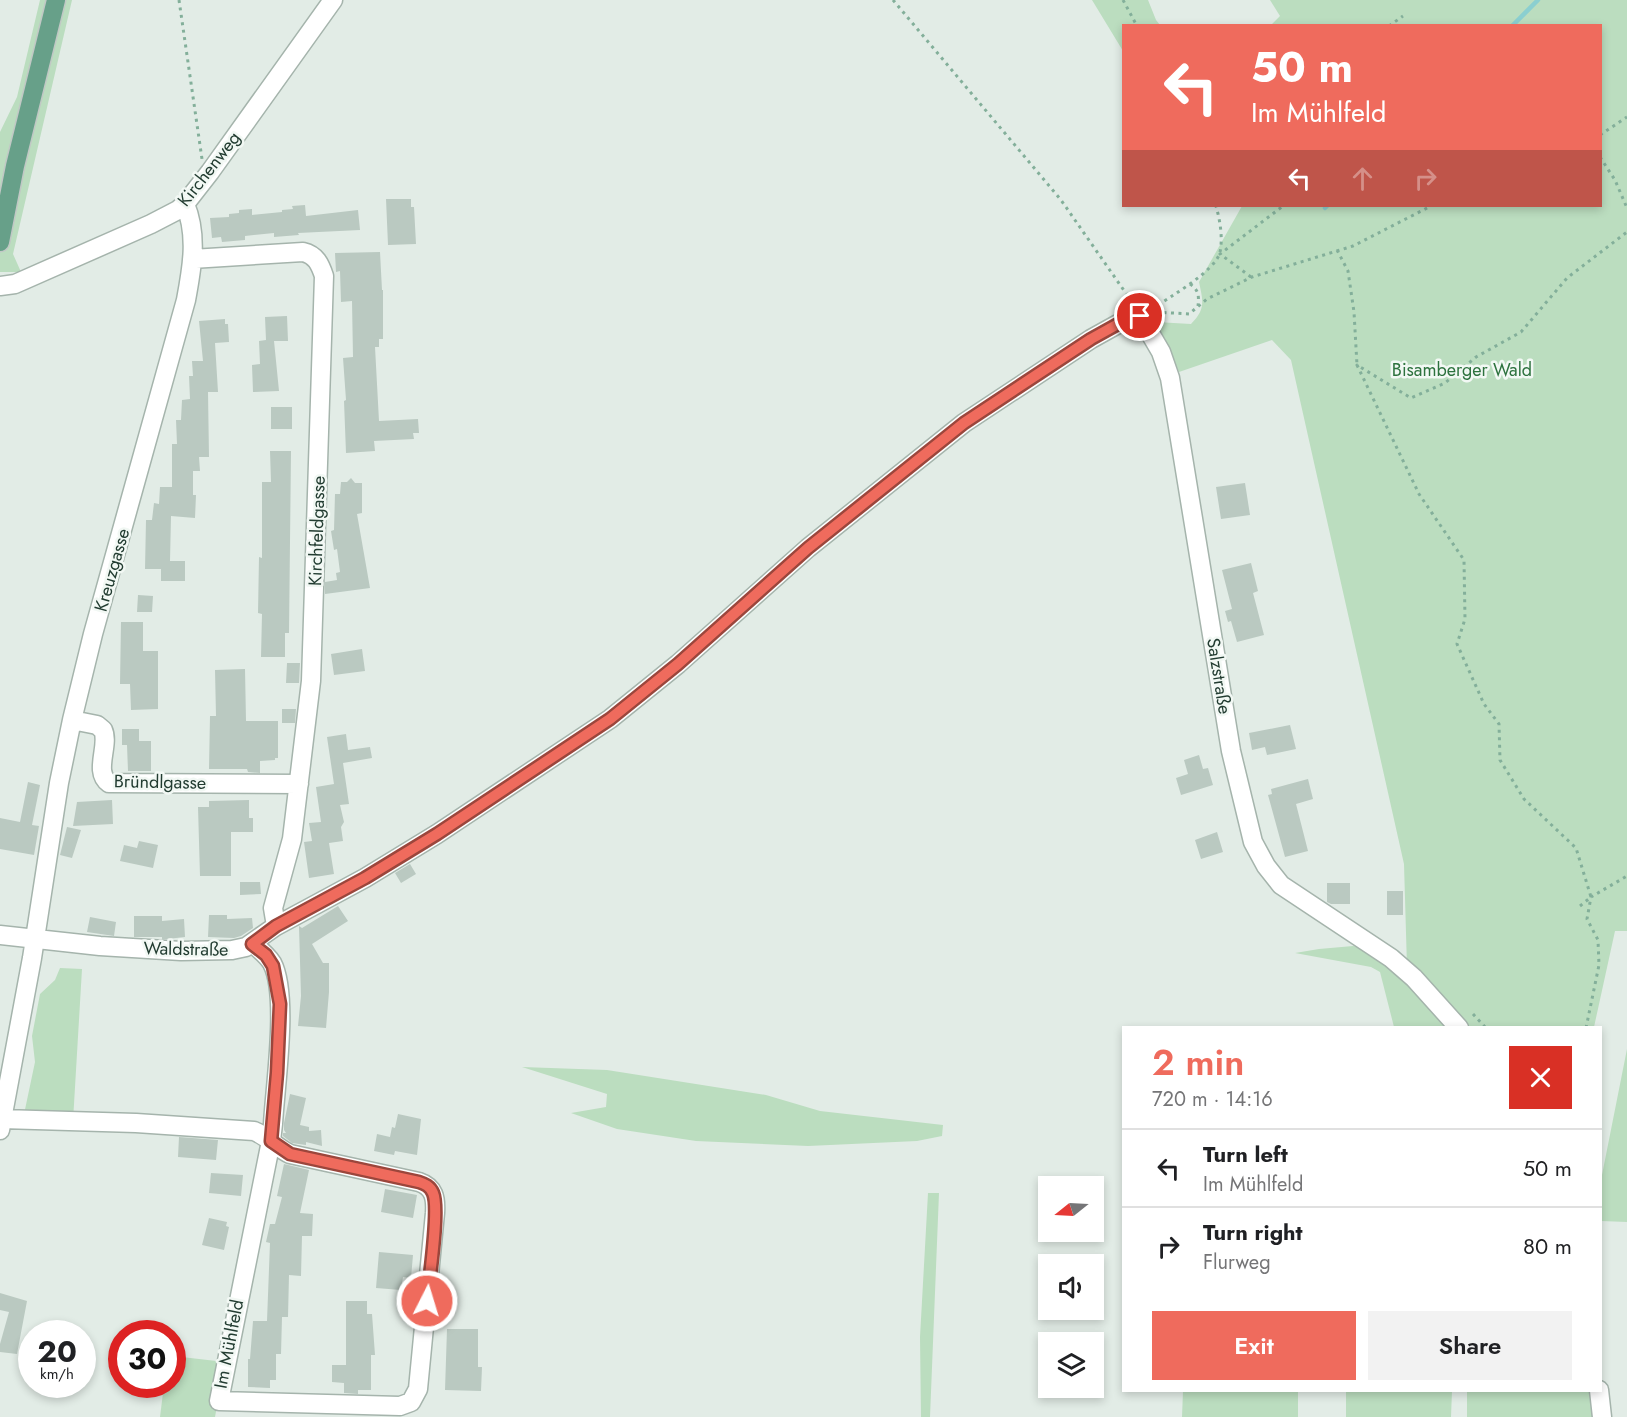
<!DOCTYPE html>
<meta charset="utf-8">
<style>
:root{--surface:#fff;--page:#f2f2f2;--text:#202124;--muted:#757577;--line:#e0e0e0;--accent:#ef6b5d}
body{margin:0;font-family:Jost,sans-serif;background:var(--page);color:var(--text);height:100vh;display:flex;flex-direction:column;font-size:22px;white-space:nowrap}
*{box-sizing:border-box;margin:0}
p{font-size:20px;color:var(--muted)}
.icon{flex:none;width:33px;height:33px;fill:none;stroke:currentColor;stroke-width:2;stroke-linecap:round;stroke-linejoin:round}
.map{position:relative;flex:1;overflow:hidden}
.side{position:absolute;left:1122px;top:1026px;width:480px;height:366px;display:flex;flex-direction:column;background:var(--surface);border-radius:0px;box-shadow:0 3px 9px #0003}
.side>*{flex:none}
.banner{position:absolute;left:1122px;top:24px;width:480px;height:183px;border-radius:0px;box-shadow:0 3px 9px #0003;background:#ef6b5d;color:#fff;overflow:hidden}
.needle{width:39px;rotate:252deg}
.fabs{position:absolute;left:1038px;top:1176px;display:grid;gap:12px}
.fabs a{display:grid;place-items:center;width:66px;height:66px;border-radius:0px;background:var(--surface);box-shadow:0 3px 9px #0003;font-size:30px}
.speed{position:absolute;left:18px;top:1320px;display:flex;gap:12px;font-size:30px;font-weight:700;text-align:center}
.speed>*{display:grid;place-content:center;width:78px;height:78px;border-radius:50%;background:var(--surface);box-shadow:0 3px 9px #0003;line-height:1}
.speed small{font-size:15px;font-weight:400}
.speed .limit{border:9px solid #d22;background:#fff;color:#111}
.pin{position:absolute;display:grid;place-items:center;width:51px;height:51px;color:#fff;margin:-26px;border:3px solid #fff;border-radius:50%;box-shadow:0 2px 6px #0007}
.me{position:absolute;width:66px;margin:-33px;rotate:5deg;stroke-linejoin:round;filter:drop-shadow(0 0 4px #0008)}
.turn{display:flex;align-items:center;gap:21px;height:126px;padding:0 30px;font-size:27px}
.turn .icon{width:78px;height:78px;stroke-width:2.5}
.turn b{display:block;font-size:42px;line-height:51px}
.lanes{display:flex;align-items:center;height:57px;padding:0 30px;background:#0003;justify-content:center;gap:30px;direction:ltr}
.lanes .off{opacity:.35}
.round{display:grid;place-items:center;flex:none;width:63px;height:63px;border-radius:0px;background:var(--page)}
.headline{display:flex;align-items:center;justify-content:space-between;height:102px;padding:0 30px}
h1{font-size:36px;font-weight:600;line-height:45px;color:var(--accent)}
.action{display:flex;gap:12px;margin-top:auto;padding:12px 30px}
.action a{flex:1;height:69px;border-radius:0px;background:var(--accent);color:#fff;font-size:24px;font-weight:600;line-height:69px;text-align:center}
.action a+a{background:var(--page);color:var(--text)}
ul{padding:0;list-style:none}
li{display:flex;align-items:center;gap:18px;height:78px;padding:0 30px;border-top:2px solid var(--line)}
li div{flex:1}
li b{display:block;font-size:22px}
li em{font-style:normal}
.map>svg:first-child{display:block}
.green{fill:#bbddbf}
.lines{fill:none;stroke-linecap:round;stroke-linejoin:round}
.stream{stroke:#8bcfd0;stroke-width:4.5}
.building{fill:#bac9c1}
.minor-casing{stroke:#a5b4ac;stroke-width:21}
.major-casing{stroke:#c1c8c5;stroke-width:21}
.path{stroke:#83af9a;stroke-width:3;stroke-dasharray:3 4.5;stroke-linecap:butt}
.minor{stroke:#fff;stroke-width:18}
.major{stroke:#67a089;stroke-width:18}
.route-casing{stroke:#9b463c;stroke-width:15}
.route{stroke:#ef6b5d;stroke-width:10}
.labels{text-anchor:middle;dominant-baseline:central;stroke-width:5;stroke-linejoin:round;paint-order:stroke}
.street-label{font-size:18px;fill:#223c31;stroke:#f2f8f4}
.park-label{font-size:18px;fill:#2d723e;stroke:#f2f8f4}
</style>
<div class="map">
<svg width="1627" height="1417" viewBox="0 0 1627 1417">
<rect width="100%" height="100%" fill="#e2ece6"/>
<path class="green" d="M40,0H72L13,254L21,272H0V132L17,97Z
M1092,0H1148L1156,20L1160,25L1124,26L1123,51Z
M1270,0H1627V931H1615L1594,1027H1462L1407,967L1404,864L1291,360L1272,340L1179,372L1171,353L1154,325L1156,322L1191,324C1206,309 1203,301 1199,282L1242,206H1600V26L1271,25L1280,16Z
M1353,946L1366,948L1389,962L1454,1027H1394L1380,972L1371,967L1295,953L1319,949Z
M60,968L82,969L73,1121L23,1119L35,1062L32,1036L40,994L55,980Z
M1627,1049V1222L1601,1221V1180Z
M522,1067L607,1070L766,1095L820,1111L943,1125L942,1136L917,1141L808,1146L696,1141L617,1129L571,1113L606,1107L607,1094Z
M928,1193H939L930,1417H921L920,1337Z
M173,1356L225,1362L215,1417H160L164,1385L172,1384Z
M1467,1390L1591,1391L1594,1417H1467Z
M1183,1391H1298V1417H1182Z
M1346,1391H1452L1451,1417H1346Z"/>
<g class="lines">
<path class="stream" d="M1512,26L1538,0
M1325,208L1327,206"/>
</g>
<path class="building" d="M386,199H411V207H414L416,244L388,245Z
M305,205L306,216L358,210L360,230L298,233L299,235L274,237V233L245,236V240L222,242L221,237L212,238L210,218L229,217V214L239,213V210L252,209V215L282,212V210L293,209L292,206Z
M380,252L382,290H383V339H379V347H375L379,421L418,419L419,433H413L414,439L374,441L375,451L346,453L344,401L346,400L343,358L353,357L352,301L341,302L340,271L336,272L335,253Z
M287,316L288,341H274L279,391L253,392L252,365L260,364L259,341L266,340L265,317Z
M225,319V324H228L229,342L215,343L218,392H208L209,457H199L200,471H193V495H196L195,518L171,516L170,561H185V581H161V569H145L146,520H152L154,503L159,504L160,487H172V444H177L176,420H181L182,400L190,399L189,376H193L192,361H203L199,321Z
M271,407H292V429H271Z
M270,451H291L289,633H285V657H261L262,614L258,613L259,557L262,558V482H271Z
M351,478L355,483H362V513L357,514L370,588L325,594V582L337,580L336,573L340,572L337,549L334,550L331,531L334,530L335,494H340L341,482H347Z
M1245,483L1250,515L1221,519L1216,487Z
M1251,563L1258,591L1253,593L1264,635L1237,642L1231,621L1228,622L1225,611L1232,609L1222,570Z
M138,595L153,596L152,612H137Z
M121,622H143V651H158V709L131,710L130,684H120Z
M362,649L365,671L334,675L331,654Z
M287,663H300L299,683H286Z
M245,669L246,721H278V758H275V760L260,761V773L248,772L247,769H209L210,716H216L215,670Z
M282,709H296L295,723H282Z
M1290,725L1296,749L1267,755L1265,747L1252,750L1249,733Z
M122,729H139V741H151V771H128L127,745H122Z
M346,734L348,750L370,747L372,758L343,763L349,804L340,805L344,822L341,827L343,841L329,843L334,874L309,878L304,842L312,841L309,823L321,822L316,787L334,784L327,737Z
M1199,755L1203,769L1208,768L1213,785L1181,795L1176,778L1188,774L1184,760Z
M1308,779L1313,799L1296,804L1308,851L1285,857L1268,795L1272,794L1271,789Z
M28,782L40,785L32,825L39,826L34,855L0,849V818L20,822Z
M112,800L113,824L73,826L77,802Z
M249,800V818H253V832H231V876H200L198,807H209V801Z
M67,827L81,830L72,858L60,855Z
M1217,832L1223,852L1201,859L1195,840Z
M139,841L158,845L153,868L120,861L124,845L137,848Z
M410,864L416,874L401,883L395,873Z
M240,882H260L261,894L240,895Z
M1327,883H1350V904H1331L1327,902Z
M1387,891H1403V915H1387Z
M338,906L348,921L312,944L323,963H329V992L326,1028L298,1026L301,996L299,926L302,928Z
M209,915H227V919L252,918L253,928L241,936L234,938L208,937Z
M134,916H162V921L184,919L185,937L167,939H162V937H134Z
M90,917L116,922L114,936L87,932Z
M290,1094L306,1098L300,1125L309,1127V1131L321,1130L322,1146L306,1142V1145L292,1143L283,1136V1133H286L284,1130V1123Z
M398,1114L421,1119L417,1155L395,1151L394,1155L374,1151L377,1134L390,1137L392,1127L395,1128Z
M179,1137L218,1140L216,1160L178,1157Z
M284,1164L309,1170L300,1213L313,1214L312,1236H302L301,1276L289,1275L288,1317H282L281,1354H276V1380H270V1388L248,1387V1359H250L253,1321H267L270,1243L266,1242L270,1224H275L282,1197L277,1196Z
M211,1173L243,1175L241,1196L209,1193Z
M385,1189L417,1195L413,1218L381,1212Z
M209,1218L227,1222L226,1226L229,1227L224,1250L202,1245Z
M379,1252L413,1255L411,1278L403,1277L401,1290L376,1288Z
M0,1293L27,1301L17,1354L0,1352V1344L9,1312L0,1310Z
M346,1301H367V1314H372L375,1355H371V1390H358V1394L344,1393V1383L332,1382V1365H346Z
M447,1329H478V1367H482L481,1391L445,1390Z"/>
<g class="lines">
<g class="minor-casing">
<path id="minor" d="M192,259L303,252C316,255 320,264 324,276L311,681L292,839L273,908L276,926
M0,286L15,284L151,224L178,210L185,204L210,172L333,0
M72,720L97,725L103,730C110,745 93,772 109,783L299,784
M0,935L100,946L181,951L232,950L246,947L276,926L365,878L437,834L610,719L678,664L808,548L964,423L1091,339L1118,324L1140,316L1161,352L1170,378L1231,751L1253,842L1266,866L1281,885L1391,958L1414,978L1459,1028
M2,1119L136,1123L254,1131C267,1136 277,1148 290,1154L419,1182C434,1187 436,1198 435,1213L418,1389L411,1402L400,1406L219,1401L271,1141L273,1124C275,1086 289,995 272,963C267,955 259,949 252,943
M0,1130L32,958L59,783L72,720L93,634L186,300C192,268 198,235 185,204
M1599,1390L1602,1417"/>
</g>
<g class="major-casing">
<path id="major" d="M0,242L15,166L56,0"/>
</g>
<path class="path" d="M179,0L202,159
M893,0L1061,200L1132,302
M1123,0L1137,26
M1389,26L1403,16
M1600,135L1627,117
M1600,157L1615,180L1627,208
M1337,250L1348,271L1354,312L1357,365
M1251,277L1220,254L1283,206
M1190,284C1199,290 1199,296 1198,306
M1152,309C1168,298 1216,271 1220,252C1223,238 1220,220 1216,206
M1156,312L1189,314L1207,299L1252,277L1353,246L1431,206
M1580,906L1591,897L1576,848L1524,799L1500,760L1499,724L1484,704L1457,644L1465,619L1464,560L1419,494L1357,365L1411,398L1445,383L1476,357L1521,332L1567,278L1627,232
M1473,1014L1486,1028
M1586,1028L1599,965L1598,940L1587,919L1591,897L1627,876"/>
<use href="#minor" class="minor"/>
<use href="#major" class="major"/>
</g>
<g class="lines">
<g class="route-casing">
<path id="route" d="M427,1301C429,1280 440,1209 433,1193C430,1186 425,1184 419,1182L290,1154L271,1141L277,1073L280,1004L273,966L266,955L252,944L276,926L365,878L437,834L610,719L678,664L808,548L964,423L1091,339L1118,324L1140,316"/>
</g>
<use href="#route" class="route"/>
</g>
<g class="labels">
<g class="street-label">
<text transform="translate(209 169) rotate(-52)">Kirchenweg</text>
<text transform="translate(317 531) rotate(-88)">Kirchfeldgasse</text>
<text transform="translate(112 570) rotate(-74)">Kreuzgasse</text>
<text transform="translate(1219 676) rotate(81)">Salzstraße</text>
<text transform="translate(160 782) rotate(1)">Bründlgasse</text>
<text transform="translate(186 949) rotate(1)">Waldstraße</text>
<text transform="translate(229 1344) rotate(-79)">Im Mühlfeld</text>
</g>
<g class="park-label">
<text x="1462" y="370">Bisamberger Wald</text>
</g>
</g>
</svg>
<div class="fabs">
<a><svg class="needle" viewBox="-14 -14 28 28"><path d="M0-13l5 13h-10z" fill="#e53935"/><path d="M0 13l5-13h-10z" fill="#757577"/></svg></a>
<a><svg class="icon" aria-label="sound" viewBox="0 0 24 24"><path d="M4 9h4l5-4v14l-5-4H4zM17 9q2 3 0 6"/></svg></a>
<a><svg class="icon" aria-label="layers" viewBox="0 0 24 24"><path d="M12 4l9 5-9 5-9-5zM3 14l9 5 9-5"/></svg></a>
</div>
<div class="speed"><div>20<small>km/h</small></div><div class="limit">30</div></div>
<div class="pin" style="left:1140px;top:316px;background:#d93025"><svg class="icon" aria-label="arrive" viewBox="0 0 24 24"><path d="M6 21V4h12l-3 4 3 4H6"/></svg></div>
<svg class="me" style="left:427px;top:1301px" viewBox="-20 -20 40 40"><circle r="17" fill="#ef6b5d" stroke="#fff" stroke-width="3"/><path d="M0-11L8 9 0 5-8 9z" fill="#fff"/></svg>
<div class="banner">
<div class="turn"><svg class="icon" aria-label="left" viewBox="0 0 24 24"><path d="M17 20v-9H6M10 6l-5 5 5 5"/></svg><div><b>50 m</b>Im Mühlfeld</div></div>
<div class="lanes"><svg class="icon" aria-label="left" viewBox="0 0 24 24"><path d="M17 20v-9H6M10 6l-5 5 5 5"/></svg><svg class="icon off" aria-label="ahead" viewBox="0 0 24 24"><path d="M12 20V5M6 11l6-6 6 6"/></svg><svg class="icon off" aria-label="right" viewBox="0 0 24 24"><path d="M7 20v-9h11M14 6l5 5-5 5"/></svg></div>
</div>
<section class="side">
<div class="headline"><div><h1>2 min</h1><p>720 m · 14:16</p></div><a class="round" style="background:#d93025;color:#fff"><svg class="icon" aria-label="close" viewBox="0 0 24 24"><path d="M6 6l12 12M18 6L6 18"/></svg></a></div>
<ul>
<li><svg class="icon" aria-label="left" viewBox="0 0 24 24"><path d="M17 20v-9H6M10 6l-5 5 5 5"/></svg><div><b>Turn left</b><p>Im Mühlfeld</p></div><em>50 m</em></li>
<li><svg class="icon" aria-label="right" viewBox="0 0 24 24"><path d="M7 20v-9h11M14 6l5 5-5 5"/></svg><div><b>Turn right</b><p>Flurweg</p></div><em>80 m</em></li>
</ul>
<div class="action"><a>Exit</a><a>Share</a></div>
</section>
</div>
